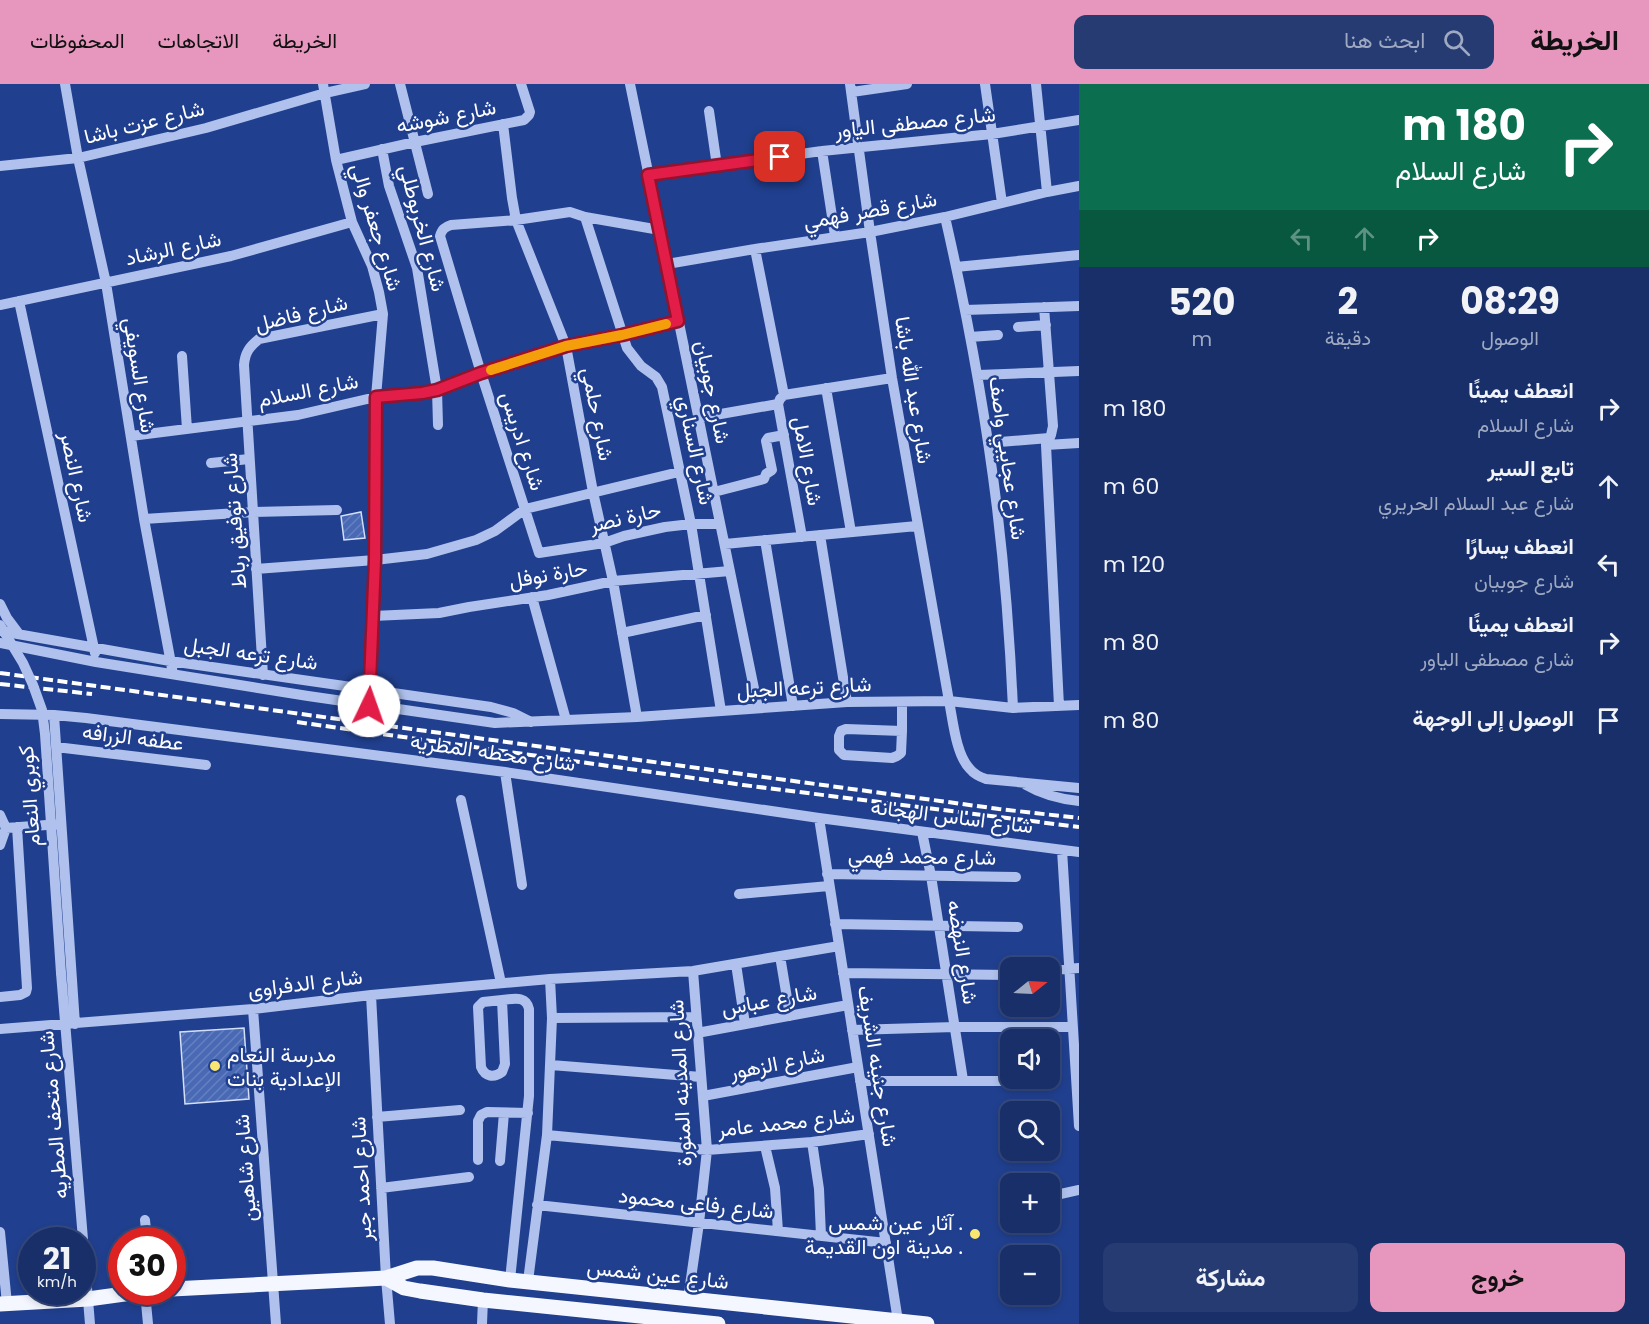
<!DOCTYPE html>
<html lang="ar">
<meta charset="utf-8">
<style>
:root{--surface:#182f6a;--page:#253b72;--text:#f1f3f6;--muted:#9fa9c1;--line:#364a7e;--accent:#e797bd}
body{margin:0;font-family:Poppins,Vazirmatn,sans-serif;background:var(--page);color:var(--text);direction:rtl;height:100vh;display:flex;flex-direction:column;font-size:22px;white-space:nowrap}
*{box-sizing:border-box;margin:0}
p{font-size:20px;color:var(--muted)}
.icon{flex:none;width:33px;height:33px;fill:none;stroke:currentColor;stroke-width:2;stroke-linecap:round;stroke-linejoin:round}
.map{position:relative;flex:1;overflow:hidden;direction:ltr}
.details{display:flex;flex-direction:column;background:var(--surface);width:570px}
.details>*{flex:none}
.guide{background:#0b6e4f;color:#fff;overflow:hidden}
.needle{width:39px;rotate:72deg}
.fabs{position:absolute;left:1000px;top:873px;display:grid;gap:12px}
.fabs a{display:grid;place-items:center;width:60px;height:60px;border-radius:12px;background:var(--surface);box-shadow:0 3px 9px #0003,0 0 0 2px var(--line);font-size:30px}
.speed{position:absolute;left:18px;top:1143px;display:flex;gap:12px;font-size:30px;font-weight:700;text-align:center}
.speed>*{display:grid;place-content:center;width:78px;height:78px;border-radius:50%;background:var(--surface);box-shadow:0 3px 9px #0003,0 0 0 2px var(--line);line-height:1}
.speed small{font-size:15px;font-weight:400}
.speed .limit{border:9px solid #d22;background:#fff;color:#111}
.pin{position:absolute;display:grid;place-items:center;width:51px;height:51px;color:#fff;margin:-26px;border-radius:12px;box-shadow:0 3px 9px #0006}
.me{position:absolute;width:66px;margin:-33px;rotate:3deg;stroke-linejoin:round;filter:drop-shadow(0 0 4px #0008)}
.turn{display:flex;align-items:center;gap:21px;height:126px;padding:0 24px;font-size:27px}
.turn .icon{width:78px;height:78px;stroke-width:2.5}
.turn b{display:block;font-size:42px;line-height:51px}
.lanes{display:flex;align-items:center;height:57px;padding:0 24px;background:#0003;justify-content:center;gap:30px;direction:ltr}
.lanes .off{opacity:.35}
.eta{display:flex;justify-content:space-evenly;align-items:center;height:102px;text-align:center}
.eta b{font-size:36px;font-weight:700;line-height:42px}
.action{display:flex;gap:12px;margin-top:auto;padding:12px 24px}
.action a{flex:1;height:69px;border-radius:12px;background:var(--accent);color:#111;font-size:24px;font-weight:700;line-height:69px;text-align:center}
.action a+a{background:var(--page);color:var(--text)}
ul{padding:0;list-style:none}
li{display:flex;align-items:center;gap:18px;height:78px;padding:0 24px}
li div{flex:1}
li b{display:block;font-size:22px}
li em{font-style:normal}
header{display:flex;align-items:center;gap:36px;box-sizing:border-box;height:84px;padding:0 30px;background:var(--accent);color:#111}
header strong{font-size:28px}
nav{display:flex;gap:33px;margin-inline-start:auto;font-size:21px}
.search{width:420px;height:54px;background:var(--page);display:flex;align-items:center;gap:15px;box-sizing:border-box;padding:0 21px;border-radius:12px;color:var(--muted);font-size:22px}
main{display:flex;flex:1;min-height:0}
.map>svg:first-child{display:block}
.building{fill:url(#building-hatch);stroke:#d4dff9;stroke-width:1.5}
.lines{fill:none;stroke-linecap:round;stroke-linejoin:round}
.minor{stroke:#afc1ec;stroke-width:10}
.major{stroke:#f4f7ff;stroke-width:15}
.rail{stroke:#fff;stroke-width:4;stroke-dasharray:10 4.5;stroke-linecap:butt}
.minor-bridge{stroke:#afc1ec;stroke-width:10}
.route-casing{stroke:#92132f;stroke-width:15}
.route{stroke:#e11d48;stroke-width:10}
.slow{stroke:#f59e0b;stroke-width:10}
.poi-dot{fill:#f9e670;stroke:#203f8e;stroke-width:2}
.labels{text-anchor:middle;dominant-baseline:central;stroke-width:5;stroke-linejoin:round;paint-order:stroke}
.street-label{font-size:21px;fill:#fff;stroke:#203f8e}
.poi-label{font-size:21px;fill:#fff;stroke:#203f8e;text-anchor:start}
</style>
<header>
<strong>الخريطة</strong>
<div class="search"><svg class="icon" aria-label="search" viewBox="0 0 24 24"><circle cx="10" cy="10" r="6"/><path d="M15 15l6 6"/></svg>ابحث هنا</div>
<nav><a>الخريطة</a><a>الاتجاهات</a><a>المحفوظات</a></nav>
</header>
<main>
<section class="details">
<div class="guide">
<div class="turn"><svg class="icon" aria-label="right" viewBox="0 0 24 24"><path d="M7 20v-9h11M14 6l5 5-5 5"/></svg><div><b>180 m</b>شارع السلام</div></div>
<div class="lanes"><svg class="icon off" aria-label="left" viewBox="0 0 24 24"><path d="M17 20v-9H6M10 6l-5 5 5 5"/></svg><svg class="icon off" aria-label="ahead" viewBox="0 0 24 24"><path d="M12 20V5M6 11l6-6 6 6"/></svg><svg class="icon" aria-label="right" viewBox="0 0 24 24"><path d="M7 20v-9h11M14 6l5 5-5 5"/></svg></div>
</div>
<div class="eta">
<div><b>08:29</b><p>الوصول</p></div>
<div><b>2</b><p>دقيقة</p></div>
<div><b>520</b><p>m</p></div>
</div>
<ul>
<li><svg class="icon" aria-label="right" viewBox="0 0 24 24"><path d="M7 20v-9h11M14 6l5 5-5 5"/></svg><div><b>انعطف يمينًا</b><p>شارع السلام</p></div><em>180 m</em></li>
<li><svg class="icon" aria-label="ahead" viewBox="0 0 24 24"><path d="M12 20V5M6 11l6-6 6 6"/></svg><div><b>تابع السير</b><p>شارع عبد السلام الحريري</p></div><em>60 m</em></li>
<li><svg class="icon" aria-label="left" viewBox="0 0 24 24"><path d="M17 20v-9H6M10 6l-5 5 5 5"/></svg><div><b>انعطف يسارًا</b><p>شارع جوبيان</p></div><em>120 m</em></li>
<li><svg class="icon" aria-label="right" viewBox="0 0 24 24"><path d="M7 20v-9h11M14 6l5 5-5 5"/></svg><div><b>انعطف يمينًا</b><p>شارع مصطفى الياور</p></div><em>80 m</em></li>
<li><svg class="icon" aria-label="arrive" viewBox="0 0 24 24"><path d="M6 21V4h12l-3 4 3 4H6"/></svg><div><b>الوصول إلى الوجهة</b></div><em>80 m</em></li>
</ul>
<div class="action"><a>خروج</a><a>مشاركة</a></div>
</section>
<div class="map">
<svg width="1079" height="1240" viewBox="0 0 1079 1240">
<defs>
<pattern id="building-hatch" width="6" height="6" patternUnits="userSpaceOnUse" patternTransform="scale(1.5)"><rect width="6" height="6" fill="#4969b5"/><path d="M-1 1l2-2M0 6l6-6M5 7l2-2" fill="none" stroke="#6480c0"/></pattern>
</defs>
<rect width="100%" height="100%" fill="#203f8e"/>
<path class="building" d="M361,428L365,454L344,456L341,432Z
M244,944L249,1015L185,1020L180,948Z"/>
<g class="lines">
<path class="minor" d="M65,0L78,74L106,199L144,435L173,590
M323,0L336,76L352,138L372,182L379,208L383,230L376,313L375,476L369,622
M400,0L428,110
M630,0L758,624
M850,0L870,148L892,294L949,617C953,637 956,671 970,685C974,690 980,693 986,695L1079,704
M985,0L1002,119
M1036,0L1047,108
M852,8L907,0
M709,27L717,82
M503,40L512,114L516,136L566,262L593,408L613,497L637,633
M382,65L389,102L417,184L437,306L438,341
M822,67L835,152
M336,76L415,58L524,36L529,31L530,28L521,0
M0,82L78,74L206,44L325,9L365,0
M648,91L822,67L992,50L1079,36
M585,133L627,264L641,282L656,293L662,303L691,440L721,627
M945,133C967,229 985,326 997,424C1005,491 1010,557 1013,624
M660,146L585,133L570,128L516,136L451,141C445,143 442,145 440,152L481,289L539,469L604,459L624,452L665,443L691,440H720
M755,165L784,311
M667,180L755,165L870,148L945,133L1047,108L1079,102
M956,183L1079,171
M19,217L95,569
M0,221L231,172L352,138
M1044,223L1053,342L1051,351L1046,361L1059,622
M965,226L1079,222
M1018,243L1046,241
M970,253L998,251
M182,272L187,345
M978,291L1079,287
M826,304L851,448
M698,334L778,320
M131,352L298,331L376,313L422,309L448,302L481,289L566,262L622,251L678,236
M988,359L1049,354
M1046,361L1079,359
M211,379L249,375
M714,408L764,395L766,390L772,386L766,357L768,354L784,351
M144,435L253,428L337,426
M820,451L847,618
M802,453L778,320L780,315L784,311L892,294
M765,456L793,622
M725,460L917,442
M256,485L375,476L427,470L476,456L495,447L525,425L679,388
M532,513L566,636
M0,520L7,534L19,550
M373,532L439,529L469,523L548,511L613,497L730,487
M0,547L170,577L491,623L513,629L531,638
M622,549L706,531
M0,559L96,578L308,612L495,639L637,633L847,618L949,617L1013,624L1079,621
M263,591L244,281C245,269 249,263 259,255L383,230
M0,630L54,631L86,634L505,688L819,734L1079,768
M54,631L75,940
M846,645L902,647L901,669L897,672L892,674L844,671L839,666V652L841,647Z
M902,647V618
M56,663L206,681
M505,688L522,801
M1026,701C1043,711 1059,715 1079,717
M461,716L501,899
M0,731L6,744L0,761
M819,734L898,1237
M6,744L60,740
M922,748L931,792L963,996
M1062,766L1079,1042
M827,790L1016,793
M739,810L829,802
M835,840L1018,843
M780,872L790,932
M736,880L745,940
M1050,886L1079,884
M61,889L90,1240
M843,889L1011,891
M371,911L386,1194L390,1240
M0,913L20,911L26,908L27,904L17,743
M502,916C513,915 526,911 529,925V1012L510,1196
M502,916L505,980L502,988C494,994 485,993 481,983L478,923L483,918Z
M253,925L276,1240
M552,934L696,933
M0,945L253,925L371,911L550,895L693,887L839,862
M852,946L955,943H1073
M697,949L848,921
M551,981L701,993
M860,997H1034L1044,994
M703,1012L858,983
M377,1033L460,1026
M547,1051L707,1066L812,1058L869,1050
M812,1058L819,1105L821,1152
M765,1062L775,1104L778,1147
M478,1076V1037L481,1031L487,1028L528,1029
M500,1077L504,1029
M381,1104L469,1093
M1056,1111L1079,1106
M537,1121L886,1159
M145,1136L147,1156
M0,1148L7,1220
M528,1197L547,1051L552,934L550,895
M145,1208L148,1240
M688,1215L699,1139L707,1066L693,887
M482,1240L483,1216"/>
<path class="major" d="M386,1194L404,1204L420,1207L483,1216L718,1240
M172,1205L386,1194L417,1184H433L510,1196L927,1240
M0,1220L88,1215L139,1208"/>
<path class="rail" d="M0,589L999,725L1079,734
M0,600L92,610
M297,638L743,701L1079,743"/>
<path class="minor-bridge" d="M0,541L23,579L33,601L42,626L45,650L61,889"/>
</g>
<g class="lines">
<g class="route-casing">
<path id="route" d="M369,622L375,476L376,313L422,309L437,306L481,289L566,262L622,251L678,237L648,91L780,73"/>
</g>
<use href="#route" class="route"/>
<path class="slow" d="M491,286L566,262L622,251L666,240"/>
</g>
<g class="poi-dot">
<circle cx="215" cy="982" r="6"/>
<circle cx="975" cy="1150" r="6"/>
</g>
<g class="labels">
<g class="street-label">
<text transform="translate(446 32) rotate(-11)">شارع شوشه</text>
<text transform="translate(144 38) rotate(-14)">شارع عزت باشا</text>
<text transform="translate(915 38) rotate(-6)">شارع مصطفى الياور</text>
<text transform="translate(870 126) rotate(-10)">شارع قصر فهمي</text>
<text transform="translate(377 143) rotate(73)">شارع جعفر والي</text>
<text transform="translate(423 144) rotate(75)">شارع الخربوطلي</text>
<text transform="translate(173 164) rotate(-12)">شارع الرشاد</text>
<text transform="translate(301 229) rotate(-14)">شارع فاضل</text>
<text transform="translate(140 291) rotate(81)">شارع السويفي</text>
<text transform="translate(308 306) rotate(-11)">شارع السلام</text>
<text transform="translate(914 306) rotate(81)">شارع عبد الله باشا</text>
<text transform="translate(713 308) rotate(78)">شارع جوبيان</text>
<text transform="translate(598 330) rotate(79)">شارع حلمي</text>
<text transform="translate(523 357) rotate(72)">شارع ادريس</text>
<text transform="translate(696 366) rotate(78)">شارع السناري</text>
<text transform="translate(1008 374) rotate(82)">شارع عجايبي واصف</text>
<text transform="translate(808 377) rotate(80)">شارع الامل</text>
<text transform="translate(77 393) rotate(78)">شارع النصر</text>
<text transform="translate(625 433) rotate(-13)">حارة نصر</text>
<text transform="translate(234 437) rotate(-94)">شارع توفيق رباط</text>
<text transform="translate(548 490) rotate(-10)">حارة نوفل</text>
<text transform="translate(251 569) rotate(8)">شارع ترعه الجبل</text>
<text transform="translate(804 603) rotate(-3)">شارع ترعه الجبل</text>
<text transform="translate(133 653) rotate(7)">عطفه الزرافه</text>
<text transform="translate(493 668) rotate(8)">شارع محطه المطريه</text>
<text transform="translate(29 712) rotate(-94)">كوبري النعام</text>
<text transform="translate(952 732) rotate(7)">شارع اساس الهجانه</text>
<text transform="translate(922 772) rotate(1)">شارع محمد فهمي</text>
<text transform="translate(963 868) rotate(81)">شارع النهضه</text>
<text transform="translate(305 899) rotate(-7)">شارع الدفراوى</text>
<text transform="translate(769 916) rotate(-10)">شارع عباس</text>
<text transform="translate(777 979) rotate(-11)">شارع الزهور</text>
<text transform="translate(878 982) rotate(81)">شارع جنينه الشريف</text>
<text transform="translate(680 999) rotate(-93)">شارع المدينه المنورة</text>
<text transform="translate(53 1031) rotate(-95)">شارع متحف المطريه</text>
<text transform="translate(786 1038) rotate(-6)">شارع محمد عامر</text>
<text transform="translate(245 1084) rotate(-94)">شارع شاهين</text>
<text transform="translate(361 1095) rotate(-93)">شارع احمد جبر</text>
<text transform="translate(696 1119) rotate(6)">شارع رفاعى محمود</text>
<text transform="translate(658 1190) rotate(6)">شارع عين شمس</text>
</g>
<g class="poi-label">
<text x="227" y="970">مدرسة النعام<tspan x="227" dy="24">الإعدادية بنات</tspan></text>
<text x="963" y="1138" text-anchor="end">آثار عين شمس .<tspan x="963" dy="24">مدينة اون القديمة .</tspan></text>
</g>
</g>
</svg>
<div class="fabs">
<a><svg class="needle" viewBox="-14 -14 28 28"><path d="M0-13l5 13h-10z" fill="#e53935"/><path d="M0 13l5-13h-10z" fill="#9fa9c1"/></svg></a>
<a><svg class="icon" aria-label="sound" viewBox="0 0 24 24"><path d="M4 9h4l5-4v14l-5-4H4zM17 9q2 3 0 6"/></svg></a>
<a><svg class="icon" aria-label="search" viewBox="0 0 24 24"><circle cx="10" cy="10" r="6"/><path d="M15 15l6 6"/></svg></a>
<a>+</a>
<a>−</a>
</div>
<div class="speed"><div>21<small>km/h</small></div><div class="limit">30</div></div>
<div class="pin" style="left:780px;top:73px;background:#d93025"><svg class="icon" aria-label="arrive" viewBox="0 0 24 24"><path d="M6 21V4h12l-3 4 3 4H6"/></svg></div>
<svg class="me" style="left:369px;top:622px" viewBox="-20 -20 40 40"><circle r="19" fill="#fff"/><path d="M0-13L10 11 0 6-10 11z" fill="#e11d48"/></svg>
</div>
</main>
